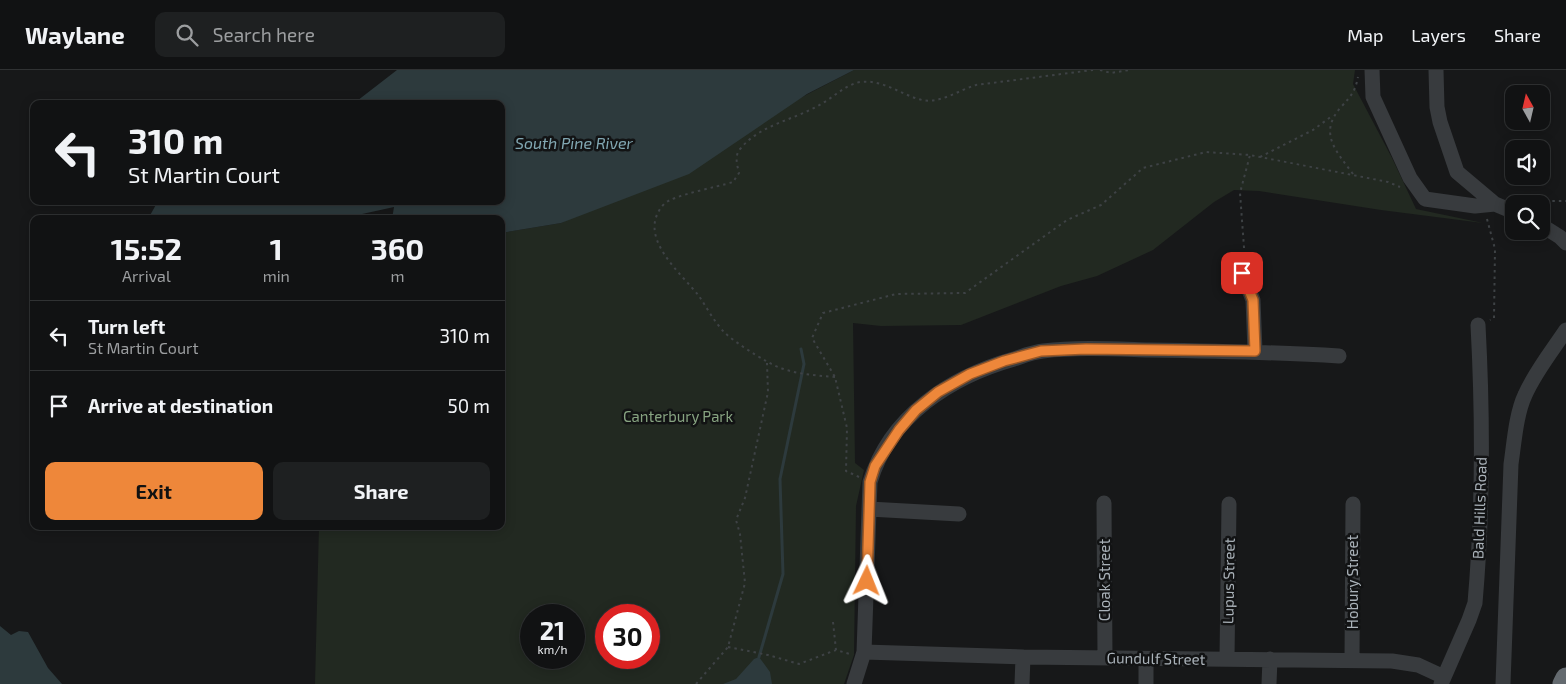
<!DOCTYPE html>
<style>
:root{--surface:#111213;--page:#1e2021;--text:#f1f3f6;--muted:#9c9ea0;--line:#303233;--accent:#ee873a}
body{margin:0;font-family:"Exo 2",sans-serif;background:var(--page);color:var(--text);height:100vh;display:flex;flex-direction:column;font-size:19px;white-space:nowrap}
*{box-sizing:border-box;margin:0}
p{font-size:16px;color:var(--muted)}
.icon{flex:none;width:28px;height:28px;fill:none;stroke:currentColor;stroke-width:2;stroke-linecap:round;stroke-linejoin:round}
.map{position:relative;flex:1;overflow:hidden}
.details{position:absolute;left:30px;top:145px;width:475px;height:315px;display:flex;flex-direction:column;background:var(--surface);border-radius:10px;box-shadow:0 2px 12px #0003,0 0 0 1px var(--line)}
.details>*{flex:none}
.hud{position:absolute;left:30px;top:30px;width:475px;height:105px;border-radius:10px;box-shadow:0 2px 12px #0003,0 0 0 1px var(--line);background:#111213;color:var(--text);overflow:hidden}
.needle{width:32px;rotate:352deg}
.buttons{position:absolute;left:1505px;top:15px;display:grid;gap:10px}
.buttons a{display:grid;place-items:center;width:45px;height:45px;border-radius:10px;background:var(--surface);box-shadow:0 2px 12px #0003,0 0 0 1px var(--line);font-size:25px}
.speed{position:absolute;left:520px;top:534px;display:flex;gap:10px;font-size:25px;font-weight:700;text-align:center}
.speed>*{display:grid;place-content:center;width:65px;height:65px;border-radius:50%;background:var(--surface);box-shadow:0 2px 12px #0003,0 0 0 1px var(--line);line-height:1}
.speed small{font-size:12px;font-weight:400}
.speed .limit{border:8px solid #d22;background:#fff;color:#111}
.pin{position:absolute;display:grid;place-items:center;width:42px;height:42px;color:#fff;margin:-21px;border-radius:10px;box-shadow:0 2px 8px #0006}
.me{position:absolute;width:55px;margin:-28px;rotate:2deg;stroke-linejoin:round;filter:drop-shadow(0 0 4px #0008)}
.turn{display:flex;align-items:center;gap:18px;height:105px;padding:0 15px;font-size:22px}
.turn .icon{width:65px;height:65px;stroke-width:2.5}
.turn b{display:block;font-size:35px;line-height:42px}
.eta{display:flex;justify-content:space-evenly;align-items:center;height:85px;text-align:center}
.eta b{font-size:30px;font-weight:700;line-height:35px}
.button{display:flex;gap:10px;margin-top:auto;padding:10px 15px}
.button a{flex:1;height:58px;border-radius:10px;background:var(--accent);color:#111;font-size:20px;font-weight:700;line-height:58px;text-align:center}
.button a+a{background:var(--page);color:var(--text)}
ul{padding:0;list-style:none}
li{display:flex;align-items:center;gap:15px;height:70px;padding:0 15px;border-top:1px solid var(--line)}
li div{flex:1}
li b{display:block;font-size:19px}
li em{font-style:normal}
header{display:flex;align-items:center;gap:30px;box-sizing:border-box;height:70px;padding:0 25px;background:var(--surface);border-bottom:1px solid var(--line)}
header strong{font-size:24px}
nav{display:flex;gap:28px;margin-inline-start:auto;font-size:18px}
.search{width:350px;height:45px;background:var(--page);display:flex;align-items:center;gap:12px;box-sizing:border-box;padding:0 18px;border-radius:10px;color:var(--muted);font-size:19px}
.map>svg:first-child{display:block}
.green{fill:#222921;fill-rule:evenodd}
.water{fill:#2d3a3d}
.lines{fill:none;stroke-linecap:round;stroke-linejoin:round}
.stream{stroke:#2d3a3d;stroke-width:3}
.path{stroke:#3e4245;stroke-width:2;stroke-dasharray:2.5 4;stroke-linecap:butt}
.minor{stroke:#383b3e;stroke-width:15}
.highway{stroke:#646a6f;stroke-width:21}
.route-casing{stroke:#9b5826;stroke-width:12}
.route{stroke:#ee873a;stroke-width:9}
.labels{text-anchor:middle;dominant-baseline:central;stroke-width:5;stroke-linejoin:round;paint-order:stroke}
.park-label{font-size:15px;fill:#87a381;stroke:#121314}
.street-label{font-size:15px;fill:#aab2b9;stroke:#121314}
.water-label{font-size:16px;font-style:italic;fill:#82a8b3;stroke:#121314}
</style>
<header>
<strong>Waylane</strong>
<div class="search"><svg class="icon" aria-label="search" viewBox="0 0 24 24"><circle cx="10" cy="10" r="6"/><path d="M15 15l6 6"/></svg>Search here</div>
<nav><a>Map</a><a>Layers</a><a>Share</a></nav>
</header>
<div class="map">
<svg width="1566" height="614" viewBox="0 0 1566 614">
<rect width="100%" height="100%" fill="#171819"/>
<path class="green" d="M854,0H1355L1353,14L1392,88L1416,139L1483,153L1381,140L1259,121L1234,120L1214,132L1153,180L1097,206L1061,216L961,255L881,256L853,253L855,393L864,400L856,436L854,585L844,614H315L319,456H501V163L561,153ZM531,545H574V588H531ZM606,545H649V588H606Z"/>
<path class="water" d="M397,0H854L807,24L689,104L561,153L501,163V149H392L394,137L353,146L347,149H148L158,131H501V34H353Z
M0,556L11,565L19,561L28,562L48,598L62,614H0Z
M759,587L770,602L772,614H723L736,609L754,589Z"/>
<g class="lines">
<path class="stream" d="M759,587L783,504L780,409L804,294L801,279"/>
<path class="path" d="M1100,0L1111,3L1129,0
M1260,87L1313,60L1332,46
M1353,104C1336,81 1318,63 1341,37C1351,26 1355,22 1358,7
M1541,137L1551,131H1566
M1487,149L1495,179L1494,248L1490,250
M1245,191L1240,123L1250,85
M835,307C811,305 788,304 766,291C754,284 736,273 725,263C715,253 707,238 699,226C680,202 635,166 664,134C673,125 718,117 733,112L739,103C737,94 734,85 741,78C761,54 795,50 821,34C834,27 845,15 860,12C883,9 901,25 922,30C940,34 959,20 976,15L1093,0
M859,407L846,401L847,358L835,307L812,268L823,243L896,224L965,223L1067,150L1101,135L1143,98L1206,82L1250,85L1388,112L1400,117
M833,552L836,580
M728,577L768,585L799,594L836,580L850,584
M696,614L728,577L745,513L740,464L736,450L745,428L768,322L767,293"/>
<path class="minor" d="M1372,0L1373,27L1410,108L1425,129L1475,136L1495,134
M1436,0L1437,37L1440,52L1457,102L1495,134L1514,142
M1541,155L1560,167L1566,173
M1242,203L1253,230L1255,281
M1104,433L1105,587
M869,439L959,444
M864,582L1023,587L1392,591L1418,595L1444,607
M1227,589L1229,434
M1352,590L1353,434
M854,614L864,582L870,412C890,346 950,307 1014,289C1023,286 1033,282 1043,281C1078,277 1114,279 1149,280C1213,281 1276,282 1339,286
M1022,614L1023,587
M1146,614V589
M1269,614L1270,589
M1441,614L1469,550L1475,533C1483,441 1483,348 1478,255
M1503,614L1511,394C1514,374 1516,344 1525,325C1535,302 1552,281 1566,260"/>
<path class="highway" d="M1563,614L1566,608"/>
</g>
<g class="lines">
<g class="route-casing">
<path id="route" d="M867,511L870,412L875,396L899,360L916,340L938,322L970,304L1004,291L1041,281L1086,279L1255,281L1253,230L1242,203"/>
</g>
<use href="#route" class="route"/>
</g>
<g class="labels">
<g class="park-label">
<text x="678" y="346">Canterbury Park</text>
</g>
<g class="street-label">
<text transform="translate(1479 438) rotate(-88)">Bald Hills Road</text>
<text transform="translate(1104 510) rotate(-90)">Cloak Street</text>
<text transform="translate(1228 511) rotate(-89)">Lupus Street</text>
<text transform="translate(1352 512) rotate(-90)">Hobury Street</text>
<text transform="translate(1156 588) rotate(1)">Gundulf Street</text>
</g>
<g class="water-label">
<text x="574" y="72">South Pine River</text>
</g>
</g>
</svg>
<div class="buttons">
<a><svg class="needle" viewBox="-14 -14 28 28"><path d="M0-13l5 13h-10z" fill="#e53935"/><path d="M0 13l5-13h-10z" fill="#9c9ea0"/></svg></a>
<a><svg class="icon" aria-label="sound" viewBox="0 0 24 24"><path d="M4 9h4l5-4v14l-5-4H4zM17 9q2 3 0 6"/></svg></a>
<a><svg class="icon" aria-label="search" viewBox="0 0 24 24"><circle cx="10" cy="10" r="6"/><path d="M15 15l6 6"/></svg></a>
</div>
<div class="speed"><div>21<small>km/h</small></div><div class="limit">30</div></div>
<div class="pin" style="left:1242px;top:203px;background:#d93025"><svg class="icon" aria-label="arrive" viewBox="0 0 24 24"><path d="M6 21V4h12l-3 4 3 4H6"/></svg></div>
<svg class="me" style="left:867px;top:511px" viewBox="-20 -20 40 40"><path d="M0-17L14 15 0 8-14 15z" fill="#ee873a" stroke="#fff" stroke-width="4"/></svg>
<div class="hud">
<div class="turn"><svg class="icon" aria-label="left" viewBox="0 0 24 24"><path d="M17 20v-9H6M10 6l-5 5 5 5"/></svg><div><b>310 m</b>St Martin Court</div></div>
</div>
<section class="details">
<div class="eta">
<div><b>15:52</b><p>Arrival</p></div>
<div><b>1</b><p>min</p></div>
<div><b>360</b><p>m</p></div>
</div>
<ul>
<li><svg class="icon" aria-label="left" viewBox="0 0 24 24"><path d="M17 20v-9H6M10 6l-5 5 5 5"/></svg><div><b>Turn left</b><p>St Martin Court</p></div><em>310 m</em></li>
<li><svg class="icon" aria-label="arrive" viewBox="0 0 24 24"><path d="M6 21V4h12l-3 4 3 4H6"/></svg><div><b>Arrive at destination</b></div><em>50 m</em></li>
</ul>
<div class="button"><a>Exit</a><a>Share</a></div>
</section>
</div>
